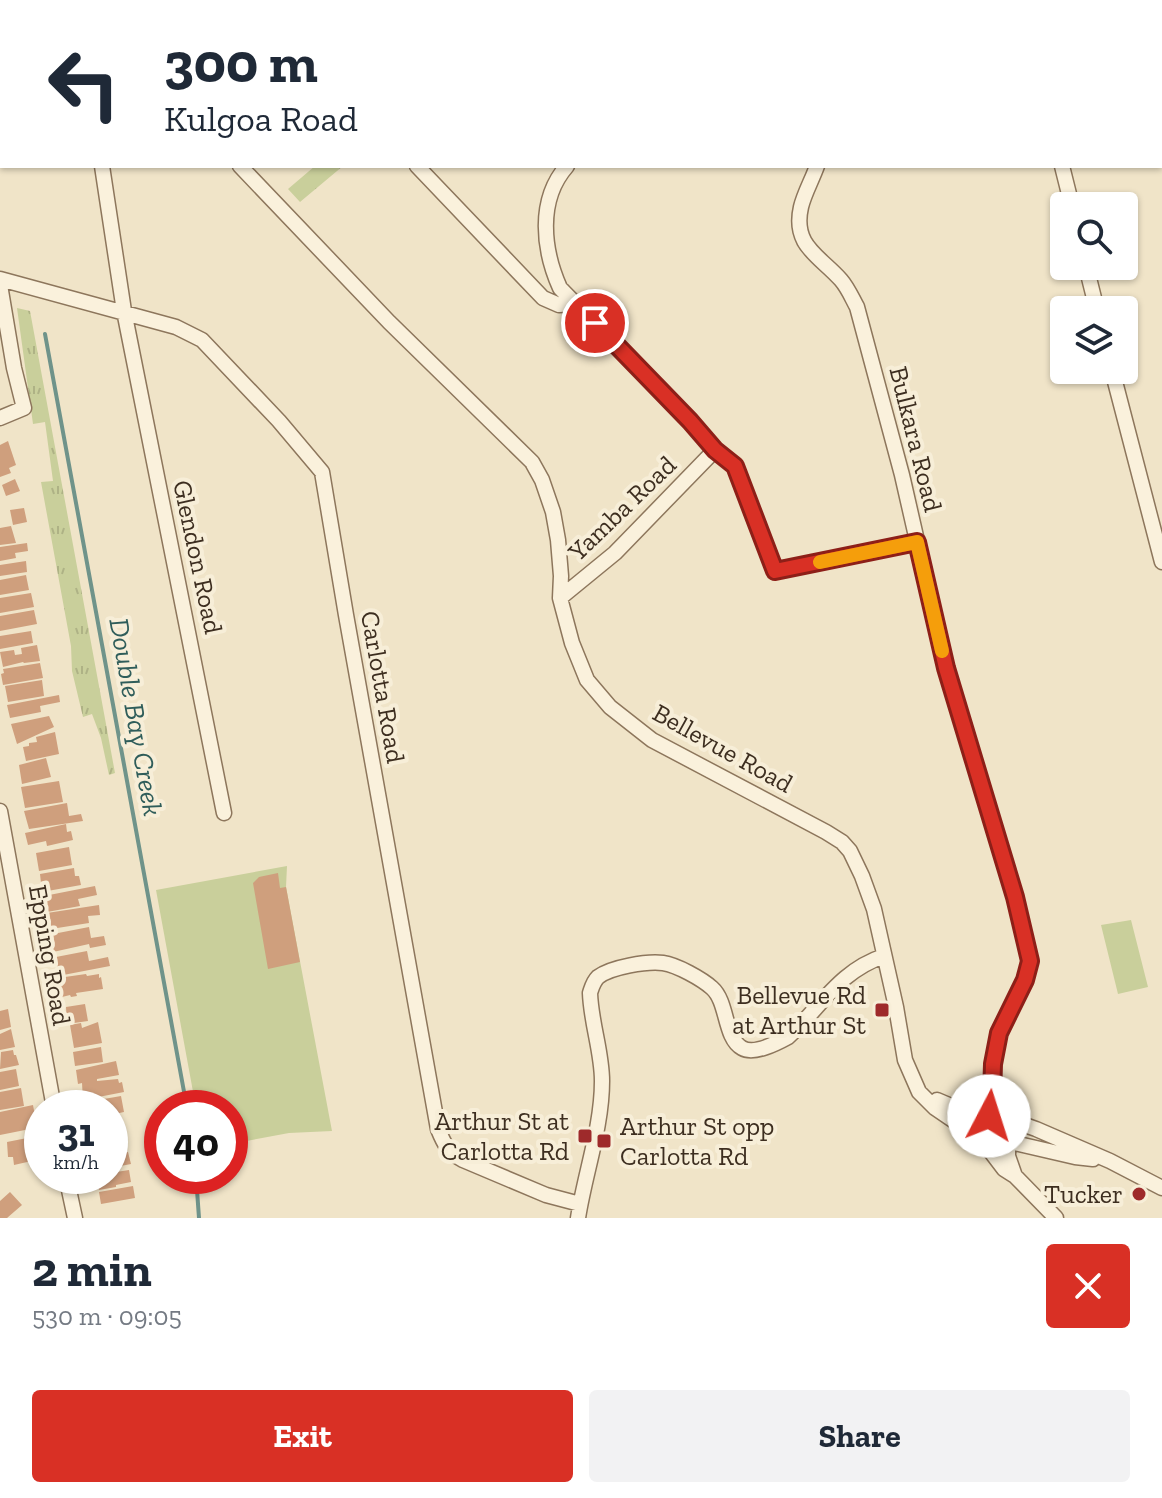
<!DOCTYPE html>
<meta charset="utf-8">
<style>
:root{--surface:#fff;--page:#f2f2f3;--text:#1f2937;--muted:#747a83;--accent:#d93025}
body{margin:0;font-family:"Zilla Slab",serif;background:var(--page);color:var(--text);height:100vh;display:flex;flex-direction:column;font-size:30px;white-space:nowrap}
*{box-sizing:border-box;margin:0}
p{font-size:26px;color:var(--muted)}
.icon{flex:none;width:44px;height:44px;fill:none;stroke:currentColor;stroke-width:2;stroke-linecap:round;stroke-linejoin:round}
.map{position:relative;height:1218px;overflow:hidden}
.side{display:flex;flex-direction:column;background:var(--surface);flex:1}
.side>*{flex:none}
.banner{position:absolute;left:0px;top:0px;width:1162px;height:168px;box-shadow:0 2px 6px #0004;background:#fff;color:var(--text);overflow:hidden}
.buttons{position:absolute;left:1050px;top:192px;display:grid;gap:16px}
.buttons a{display:grid;place-items:center;width:88px;height:88px;border-radius:8px;background:var(--surface);box-shadow:0 2px 6px #0004;font-size:40px}
.speed{position:absolute;left:24px;top:1090px;display:flex;gap:16px;font-size:40px;font-weight:700;text-align:center}
.speed>*{display:grid;place-content:center;width:104px;height:104px;border-radius:50%;background:var(--surface);box-shadow:0 2px 6px #0004;line-height:1}
.speed small{font-size:20px;font-weight:400}
.speed .limit{border:12px solid #d22;background:#fff;color:#111}
.pin{position:absolute;display:grid;place-items:center;width:68px;height:68px;color:#fff;margin:-34px;border:4px solid #fff;border-radius:50%;box-shadow:0 2px 8px #0007}
.me{position:absolute;width:88px;margin:-44px;rotate:5deg;stroke-linejoin:round;filter:drop-shadow(0 0 6px #0008)}
.turn{display:flex;align-items:center;gap:28px;height:168px;padding:0 32px;font-size:36px}
.turn .icon{width:104px;height:104px;stroke-width:2.5}
.turn b{display:block;font-size:56px;line-height:68px}
.round{display:grid;place-items:center;flex:none;width:84px;height:84px;border-radius:8px;background:var(--page)}
.summary{display:flex;align-items:center;justify-content:space-between;height:136px;padding:0 32px}
h1{font-size:48px;font-weight:800;line-height:60px}
.primary-button{display:flex;gap:16px;margin-top:auto;padding:16px 32px}
.primary-button a{flex:1;height:92px;border-radius:8px;background:var(--accent);color:#fff;font-size:32px;font-weight:800;line-height:92px;text-align:center}
.primary-button a+a{background:var(--page);color:var(--text)}
.map>svg:first-child{display:block}
.grass{fill:url(#grass-tufts)}
.park{fill:#c9cf9b}
.lines{fill:none;stroke-linecap:round;stroke-linejoin:round}
.stream{stroke:#6f938a;stroke-width:4}
.building{fill:#cf9f7d}
.minor-casing{stroke:#8d765c;stroke-width:17}
.minor{stroke:#faf1dc;stroke-width:14}
.route-casing{stroke:#8d1f18;stroke-width:20}
.route{stroke:#d93025;stroke-width:14}
.slow{stroke:#f59e0b;stroke-width:14}
.poi-dot{fill:#9e2a2b;stroke:#f7eed8;stroke-width:3}
.labels{text-anchor:middle;dominant-baseline:central;stroke-width:8;stroke-linejoin:round;paint-order:stroke}
.street-label{font-size:26px;fill:#3d2e20;stroke:#f7eed8}
.poi-label{font-size:26px;fill:#3d2e20;stroke:#f7eed8;text-anchor:end}
.water-label{font-size:28px;font-style:italic;fill:#2f5d5a;stroke:#f7eed8}
</style>
<div class="map">
<svg width="1162" height="1218" viewBox="0 0 1162 1218">
<defs>
<pattern id="grass-tufts" width="24" height="20" patternUnits="userSpaceOnUse" patternTransform="scale(2)"><rect width="24" height="20" fill="#c9cf9b"/><path d="M3 7l-1-3M5 7V3M7 7l1-3M15 17l-1-3M17 17v-4M19 17l1-3" fill="none" stroke="#aeb285"/></pattern>
</defs>
<rect width="100%" height="100%" fill="#f0e4c8"/>
<path class="grass" d="M315,166H343L300,202L288,189Z
M17,308L30,311L115,773L109,775L101,738L92,714L83,717L72,671L71,646L41,482L53,481L45,422L33,424Z"/>
<path class="park" d="M287,866L286,887L332,1131L289,1133L230,1144V1108H196L156,890Z
M1131,920L1148,987L1118,994L1101,925Z"/>
<g class="lines">
<path class="stream" d="M45,334L187,1108
M196,1176L199,1218"/>
</g>
<path class="building" d="M8,441L16,465L9,468L11,473L0,477V445Z
M15,479L20,491L6,496L2,485Z
M24,508L27,522L13,525L10,510Z
M11,526L16,543L0,545V528Z
M27,543L28,551L15,553L16,558L0,561V547Z
M26,561L27,572L0,576V565Z
M26,575L29,590L0,595V580Z
M31,593L34,607L0,613V598Z
M34,610L37,624L0,631V616Z
M31,631L33,643L0,649V636Z
M37,645L40,661L24,663L23,662L3,667L0,652L14,650L15,655L22,654L21,648Z
M40,663L43,678L3,685L1,674L4,673L3,669Z
M42,680L44,696L8,702L5,686Z
M59,695L60,702L40,706L41,712L10,718L7,705Z
M49,716L54,727L17,744L11,724Z
M55,732L59,754L26,761L23,747L29,746V743L37,742L36,737Z
M46,758L51,777L22,784L19,765Z
M59,781L63,802L25,808L21,787Z
M67,803L69,816L81,814L83,821L29,829L24,811Z
M66,824L67,832L71,831L73,840L47,846L46,841L28,845L25,833Z
M69,847L72,865L39,871L36,853Z
M74,868L75,876H79L81,885L42,892L40,874Z
M278,873L280,888L286,887L300,962L268,969L253,883L259,877Z
M95,886L97,895L78,899L80,906L47,912L44,896Z
M99,905L100,915L88,916L89,923L51,929V931L46,932L45,925L49,924L47,913Z
M89,927L91,938L104,936L106,945L90,948L89,944L53,952L51,942L54,941L53,934Z
M87,951L89,961L108,957L110,966L58,976L56,957Z
M86,974L87,976L99,974V978L101,977L103,989L76,993L77,996L71,997L70,995L62,997L60,995L58,978Z
M85,1004L88,1021L67,1024L66,1007Z
M8,1009L11,1027L0,1030V1011Z
M98,1022L102,1043L74,1048L70,1025L81,1023L82,1028Z
M11,1029L15,1047L0,1050V1034Z
M101,1047L103,1062L75,1066L73,1052Z
M13,1050L14,1055H16L19,1065L0,1069L1,1052Z
M116,1061L119,1075L97,1079V1081L118,1079L119,1083L122,1082L124,1092L83,1100L82,1083L78,1084L76,1070Z
M16,1069L19,1086L0,1090V1072Z
M21,1088L24,1106L0,1110V1092Z
M121,1096L124,1112L110,1115V1108H82L81,1103Z
M33,1105L35,1116L31,1118L32,1122L28,1123L30,1129L0,1135V1112Z
M124,1132L127,1146L110,1149V1135Z
M32,1137L36,1160L14,1165L13,1157H8L7,1142Z
M128,1152L131,1164L110,1168V1155Z
M129,1170L131,1182L116,1185V1187L99,1190L96,1176H110V1173Z
M133,1186L135,1198L101,1204L99,1192Z
M10,1192L22,1205L7,1218H0V1201Z"/>
<g class="lines">
<g class="minor-casing">
<path id="minor" d="M87,0L88,2
M204,0V2
M781,0L782,2
M1027,0L1028,2
M545,2L547,0
M102,166L124,311L224,813
M240,166L389,322L532,462L542,480L553,512L558,540L561,576L560,598L572,643L587,680L610,707L652,740L826,832L842,842L850,851L862,876L874,909L896,1007L905,1060L919,1092L935,1108L982,1140L1004,1169L1015,1176L1056,1218
M417,166L543,298L559,305L575,304
M567,166C537,200 543,250 560,288L690,421L715,450L735,466L775,571L917,542
M817,166C812,180 804,194 801,207C792,246 820,256 841,280C848,288 852,298 857,307L902,475L946,668L1015,897L1028,949L1030,961L1025,980L999,1033L993,1064L992,1095L993,1115
M1062,166L1072,206
M1086,266L1097,310
M0,279L176,327L202,340L279,421L322,472L346,615L438,1129C444,1144 448,1152 463,1160L546,1195L580,1204
M0,285L14,368L24,408L0,418
M1112,370L1162,562
M560,598L615,553L715,450
M0,811L54,1108
M937,1100L970,1114L986,1118
M1008,1119L1036,1129L1110,1161L1162,1188
M1010,1142L1075,1157L1093,1159
M1008,1144V1156L1015,1176
M66,1176L75,1218
M578,1218C585,1173 602,1127 602,1081C602,1052 591,1023 590,993C592,987 593,982 598,977C611,967 647,961 663,963C677,965 702,979 712,988C728,1002 724,1038 742,1048C754,1055 777,1043 788,1037C821,1007 839,971 884,956"/>
</g>
<use href="#minor" class="minor"/>
</g>
<g class="lines">
<g class="route-casing">
<path id="route" d="M595,323L690,421L715,450L735,466L775,571L917,542L946,668L1015,897L1030,961L1025,980L999,1033L993,1064L992,1095L993,1115L989,1116"/>
</g>
<use href="#route" class="route"/>
<path class="slow" d="M820,562L917,542L942,651"/>
</g>
<g class="poi-dot">
<rect x="874" y="1002" width="16" height="16" rx="4"/>
<rect x="577" y="1128" width="16" height="16" rx="4"/>
<rect x="596" y="1133" width="16" height="16" rx="4"/>
<circle cx="1139" cy="1194" r="8"/>
</g>
<g class="labels">
<g class="street-label">
<text transform="translate(916 439) rotate(76)">Bulkara Road</text>
<text transform="translate(622 508) rotate(-44)">Yamba Road</text>
<text transform="translate(198 557) rotate(78)">Glendon Road</text>
<text transform="translate(383 687) rotate(80)">Carlotta Road</text>
<text transform="translate(723 748) rotate(29)">Bellevue Road</text>
<text transform="translate(50 955) rotate(80)">Epping Road</text>
</g>
<g class="poi-label">
<text x="866" y="995">Bellevue Rd<tspan x="866" dy="30">at Arthur St</tspan></text>
<text x="569" y="1121">Arthur St at<tspan x="569" dy="30">Carlotta Rd</tspan></text>
<text x="620" y="1126" text-anchor="start">Arthur St opp<tspan x="620" dy="30">Carlotta Rd</tspan></text>
<text x="1123" y="1194">Tucker</text>
</g>
<g class="water-label">
<text transform="translate(136 717) rotate(80)">Double Bay Creek</text>
</g>
</g>
</svg>
<div class="buttons">
<a><svg class="icon" aria-label="search" viewBox="0 0 24 24"><circle cx="10" cy="10" r="6"/><path d="M15 15l6 6"/></svg></a>
<a><svg class="icon" aria-label="layers" viewBox="0 0 24 24"><path d="M12 4l9 5-9 5-9-5zM3 14l9 5 9-5"/></svg></a>
</div>
<div class="speed"><div>31<small>km/h</small></div><div class="limit">40</div></div>
<div class="pin" style="left:595px;top:323px;background:#d93025"><svg class="icon" aria-label="arrive" viewBox="0 0 24 24"><path d="M6 21V4h12l-3 4 3 4H6"/></svg></div>
<svg class="me" style="left:989px;top:1116px" viewBox="-20 -20 40 40"><circle r="19" fill="#fff"/><path d="M0-13L10 11 0 6-10 11z" fill="#d93025"/></svg>
<div class="banner">
<div class="turn"><svg class="icon" aria-label="left" viewBox="0 0 24 24"><path d="M17 20v-9H6M10 6l-5 5 5 5"/></svg><div><b>300 m</b>Kulgoa Road</div></div>
</div>
</div>
<section class="side">
<div class="summary"><div><h1>2 min</h1><p>530 m · 09:05</p></div><a class="round" style="background:#d93025;color:#fff"><svg class="icon" aria-label="close" viewBox="0 0 24 24"><path d="M6 6l12 12M18 6L6 18"/></svg></a></div>
<div class="primary-button"><a>Exit</a><a>Share</a></div>
</section>
